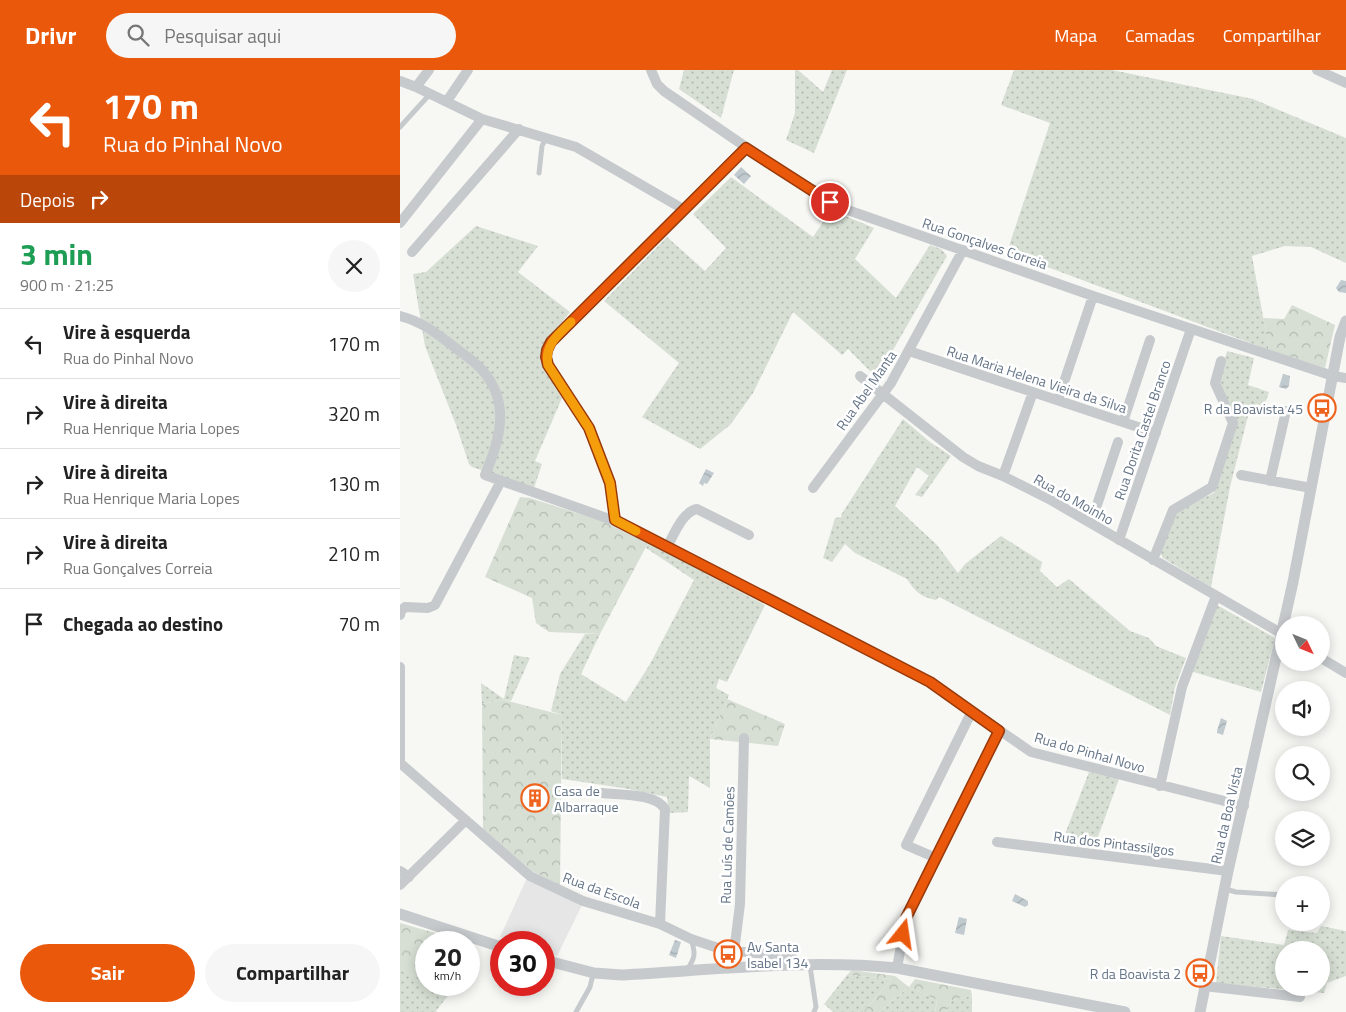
<!DOCTYPE html>
<html lang="pt">
<meta charset="utf-8">
<style>
:root{--surface:#fff;--page:#f6f6f6;--text:#222;--muted:#767676;--line:#e0e0e0;--accent:#ea580c}
body{margin:0;font-family:"Titillium Web",sans-serif;background:var(--page);color:var(--text);height:100vh;display:flex;flex-direction:column;font-size:19px;white-space:nowrap}
*{box-sizing:border-box;margin:0}
p{font-size:16px;color:var(--muted)}
.icon{flex:none;width:28px;height:28px;fill:none;stroke:currentColor;stroke-width:2;stroke-linecap:round;stroke-linejoin:round}
.map{position:relative;flex:1;overflow:hidden}
.side{display:flex;flex-direction:column;background:var(--surface);width:400px}
.side>*{flex:none}
.top-card{background:#ea580c;color:#fff;overflow:hidden}
.needle{width:32px;rotate:133deg}
.tools{position:absolute;left:875px;top:546px;display:grid;gap:10px}
.tools a{display:grid;place-items:center;width:55px;height:55px;border-radius:50%;background:var(--surface);box-shadow:0 2px 12px #0003;font-size:25px}
.speed{position:absolute;left:15px;top:861px;display:flex;gap:10px;font-size:25px;font-weight:700;text-align:center}
.speed>*{display:grid;place-content:center;width:65px;height:65px;border-radius:50%;background:var(--surface);box-shadow:0 2px 12px #0003;line-height:1}
.speed small{font-size:12px;font-weight:400}
.speed .limit{border:8px solid #d22;background:#fff;color:#111}
.pin{position:absolute;display:grid;place-items:center;width:42px;height:42px;color:#fff;margin:-21px;border:2px solid #fff;border-radius:50%;box-shadow:0 1px 5px #0007}
.me{position:absolute;width:55px;margin:-28px;rotate:15deg;stroke-linejoin:round;filter:drop-shadow(0 0 4px #0008)}
.turn{display:flex;align-items:center;gap:18px;height:105px;padding:0 20px;font-size:22px}
.turn .icon{width:65px;height:65px;stroke-width:2.5}
.turn b{display:block;font-size:35px;line-height:42px}
.then{display:flex;align-items:center;height:48px;padding:0 20px;background:#0003;gap:10px;font-size:19px}
.round{display:grid;place-items:center;flex:none;width:52px;height:52px;border-radius:26px;background:var(--page)}
.head{display:flex;align-items:center;justify-content:space-between;height:85px;padding:0 20px}
h1{font-size:30px;font-weight:700;line-height:38px;color:#1e9e55}
.button{display:flex;gap:10px;margin-top:auto;padding:10px 20px}
.button a{flex:1;height:58px;border-radius:30px;background:var(--accent);color:#fff;font-size:20px;font-weight:700;line-height:58px;text-align:center}
.button a+a{background:var(--page);color:var(--text)}
ul{padding:0;list-style:none}
li{display:flex;align-items:center;gap:15px;height:70px;padding:0 20px;border-top:1px solid var(--line)}
li div{flex:1}
li b{display:block;font-size:19px}
li em{font-style:normal}
header{display:flex;align-items:center;gap:30px;box-sizing:border-box;height:70px;padding:0 25px;background:var(--accent);color:#fff}
header strong{font-size:24px}
nav{display:flex;gap:28px;margin-inline-start:auto;font-size:18px}
.search{width:350px;height:45px;background:var(--page);display:flex;align-items:center;gap:12px;box-sizing:border-box;padding:0 18px;border-radius:28px;color:var(--muted);font-size:19px}
main{display:flex;flex:1;min-height:0}
.map>svg:first-child{display:block}
.built{fill:#e5e6e5}
.grass{fill:url(#grass-dots);fill-rule:evenodd}
.forest{fill:url(#forest-crowns)}
.water{fill:url(#water-waves)}
.lines{fill:none;stroke-linecap:round;stroke-linejoin:round}
.service{stroke:#c6cacd;stroke-width:5}
.minor{stroke:#c6cacd;stroke-width:10}
.tertiary{stroke:#c6cacd;stroke-width:11}
.route-casing{stroke:#983908;stroke-width:12}
.route{stroke:#ea580c;stroke-width:9}
.slow{stroke:#f59e0b;stroke-width:9}
.labels{text-anchor:middle;dominant-baseline:central;stroke-width:5;stroke-linejoin:round;paint-order:stroke}
.street-label{font-size:14px;fill:#647487;stroke:#fff}
.poi-label{font-size:14px;fill:#647487;stroke:#fff;text-anchor:end}
</style>
<header>
<strong>Drivr</strong>
<div class="search"><svg class="icon" aria-label="search" viewBox="0 0 24 24"><circle cx="10" cy="10" r="6"/><path d="M15 15l6 6"/></svg>Pesquisar aqui</div>
<nav><a>Mapa</a><a>Camadas</a><a>Compartilhar</a></nav>
</header>
<main>
<section class="side">
<div class="top-card">
<div class="turn"><svg class="icon" aria-label="left" viewBox="0 0 24 24"><path d="M17 20v-9H6M10 6l-5 5 5 5"/></svg><div><b>170 m</b>Rua do Pinhal Novo</div></div>
<div class="then">Depois<svg class="icon" aria-label="right" viewBox="0 0 24 24"><path d="M7 20v-9h11M14 6l5 5-5 5"/></svg></div>
</div>
<div class="head"><div><h1>3 min</h1><p>900 m · 21:25</p></div><a class="round"><svg class="icon" aria-label="close" viewBox="0 0 24 24"><path d="M6 6l12 12M18 6L6 18"/></svg></a></div>
<ul>
<li><svg class="icon" aria-label="left" viewBox="0 0 24 24"><path d="M17 20v-9H6M10 6l-5 5 5 5"/></svg><div><b>Vire à esquerda</b><p>Rua do Pinhal Novo</p></div><em>170 m</em></li>
<li><svg class="icon" aria-label="right" viewBox="0 0 24 24"><path d="M7 20v-9h11M14 6l5 5-5 5"/></svg><div><b>Vire à direita</b><p>Rua Henrique Maria Lopes</p></div><em>320 m</em></li>
<li><svg class="icon" aria-label="right" viewBox="0 0 24 24"><path d="M7 20v-9h11M14 6l5 5-5 5"/></svg><div><b>Vire à direita</b><p>Rua Henrique Maria Lopes</p></div><em>130 m</em></li>
<li><svg class="icon" aria-label="right" viewBox="0 0 24 24"><path d="M7 20v-9h11M14 6l5 5-5 5"/></svg><div><b>Vire à direita</b><p>Rua Gonçalves Correia</p></div><em>210 m</em></li>
<li><svg class="icon" aria-label="arrive" viewBox="0 0 24 24"><path d="M6 21V4h12l-3 4 3 4H6"/></svg><div><b>Chegada ao destino</b></div><em>70 m</em></li>
</ul>
<div class="button"><a>Sair</a><a>Compartilhar</a></div>
</section>
<div class="map">
<svg width="946" height="942" viewBox="0 0 946 942">
<defs>
<pattern id="grass-dots" width="8" height="8" patternUnits="userSpaceOnUse" patternTransform="scale(1.25)"><rect width="8" height="8" fill="#d7dfd4"/><path d="M2 2h.1M6 6h.1" fill="none" stroke="#b2b9b2" stroke-width="1.8" stroke-linecap="round"/></pattern>
<pattern id="forest-crowns" width="20" height="18" patternUnits="userSpaceOnUse" patternTransform="scale(1.25)"><rect width="20" height="18" fill="#d7dfd4"/><path d="M2 6a3 3 0 1 1 6 0M12 15a3 3 0 1 1 6 0" fill="none" stroke="#b2b9b2"/></pattern>
<pattern id="water-waves" width="16" height="10" patternUnits="userSpaceOnUse" patternTransform="scale(1.25)"><rect width="16" height="10" fill="#c0cacf"/><path d="M0 5q4-4 8 0t8 0" fill="none" stroke="#a0a9ae"/></pattern>
</defs>
<rect width="100%" height="100%" fill="#f7f7f4"/>
<path class="built" d="M127,808L182,835L157,886L144,881V872H117L100,867Z"/>
<path class="grass" d="M284,0H334L321,48L279,19Z
M395,0H398L423,22L432,0H447L414,83L386,70L395,43Z
M614,0H712L853,29L946,68V193L911,177L885,176L852,186L869,280L607,182L650,53L601,35Z
M331,107L413,167L431,140L474,158L455,189L496,228L530,175L541,179L547,186L477,308L448,279L442,285L393,242L353,323L330,355L300,379L242,347L279,293L204,231L267,167L305,201L326,178L293,144Z
M76,156L138,176L118,202L170,242L142,278L140,291L162,328L135,391L142,394L134,418L72,397L69,394L56,355L25,276L13,204L26,202Z
M827,281L854,288L848,315L869,322L863,340L851,337L848,346L830,417L811,517L763,488L760,482L775,441L814,423L837,351L818,313Z
M503,349L530,372L551,386L522,427L515,425L529,406L517,397L495,436L537,475L558,503L565,494L601,466L642,492L640,501L657,517L669,509L730,561L749,568L756,576L786,588L775,617L770,645L539,527L536,530C521,527 515,522 507,509L455,483L445,474L432,492L423,488L435,448L442,447L441,445Z
M248,473L365,535L327,612L319,609L316,618L329,625L310,669V718L289,706L288,742L269,743L267,727L223,718L162,709V645L151,641L160,604L185,564H200L181,604L226,632L250,594L294,510L246,478Z
M817,535L875,568L861,622L790,601Z
M114,585L130,588L111,631L104,630L82,634L81,613L104,629Z
M689,702L719,709L694,778L666,775L663,769Z
M921,856L946,861V906L927,913L924,923L816,913L821,866L884,875L888,860L917,863ZM884,880H921V918H884Z
M0,900L25,910L26,915H31L47,927L36,941L37,942H0Z
M447,905L492,909L463,942H433L424,934Z
M509,917L537,930L535,942H479Z
M572,926V942H545L552,930Z"/>
<path class="forest" d="M892,235L935,255L925,298L869,280L863,248L884,249Z
M120,427L130,428L202,451L248,473L200,564L149,562L136,553L132,528L85,507Z
M327,629L385,654L378,676L310,669Z
M104,630L162,645L160,815L132,801L83,759L82,634Z
M0,853L67,872H26V911L0,900Z
M452,900L495,906L509,917L515,909L571,920L572,926L552,930L545,942H535L537,930L509,917L479,942H463L492,909L447,905Z
M31,915H59L47,927Z"/>
<path class="water" d="M341,97L351,106L344,114L334,105Z
M941,210L946,211V223L939,222L936,218Z
M883,304L890,306L889,316L886,319L879,317Z
M306,399L314,403L307,414L304,413L303,416L299,413Z
M821,648L827,651L823,665L817,663V661Z
M615,824L628,831V835L625,837L612,831Z
M559,847L567,849L564,865L555,863Z
M275,870L281,872L276,888L269,885Z"/>
<g class="lines">
<path class="service" d="M0,57L30,24
M139,103L142,76L146,68
M825,819L836,822L884,825
M921,846L922,847
M410,896L416,937L414,942
M287,900C295,888 296,884 291,869
M176,942L190,917L193,904"/>
<path class="minor" d="M251,0L257,14L264,21L365,90L442,138L693,226L933,306L946,308
M917,0L946,13
M0,11L16,17L29,0
M16,17L82,49L176,77L283,139
M47,31L68,0
M0,153L82,49
M12,182L119,59
M0,246C21,251 36,263 53,276C63,284 74,291 82,300C111,332 100,370 85,405L215,451L530,612L631,682L844,736
M509,281L756,363
M460,306L563,387L578,396L603,406L649,429L884,565
M658,330L693,226
M723,352L750,270
M841,405L911,418
M603,406L633,322
M870,411L886,341
M413,418L491,313L563,180
M215,451L210,413L189,357L148,295L146,287L151,272L346,77
M691,453L718,372
M719,470L791,259
M267,477C274,465 282,442 297,439L349,465
M753,490L773,440L812,417L833,353L815,313L821,291
M0,545L1,541L5,537L28,538L35,535L101,411
M921,588L946,603
M0,597V693
M0,693L130,806L183,831L260,854L291,869L321,879L391,887L401,895
M760,716L782,617L816,526
M202,723C219,725 256,723 265,739L260,854
M597,772L828,801
M536,788L506,775L572,641
M0,801L9,807
M0,815L66,750
M334,882L340,834L344,668
M497,898L506,848L599,661
M804,916L900,927"/>
<path class="tertiary" d="M0,844L101,877
M144,890L194,903L222,905C313,900 406,889 497,898L725,942
M800,942L828,801L893,512L940,267L946,251"/>
</g>
<g class="lines">
<g class="route-casing">
<path id="route" d="M430,132L346,78L151,272L147,280L146,287L148,295L189,358L210,413L215,450L530,612L599,661L506,848L503,864"/>
</g>
<use href="#route" class="route"/>
<path class="slow" d="M171,252C158,265 144,275 148,295L189,358L210,413L215,450L236,461"/>
</g>
<defs>
<g id="bus-ring" transform="scale(1.4375)"><circle r="9.5" fill="#fff" stroke="#ee631d" stroke-width="1.5"/><path d="M-5-6H5V4H4V6H2V4H-2V6H-4V4H-5ZM-3.5-4V0h7V-4ZM-3.5 1.2v1.5H-2V1.2ZM2 1.2v1.5H3.5V1.2Z" fill="#ee631d"/></g>
<g id="building-ring" transform="scale(1.4375)"><circle r="9.5" fill="#fff" stroke="#ee631d" stroke-width="1.5"/><path d="M-4-6H4V6H1V3H-1V6H-4ZM-2.5-4.3h1.7v1.8h-1.7ZM.8-4.3h1.7v1.8H.8ZM-2.5-1h1.7V.8h-1.7ZM.8-1h1.7V.8H.8Z" fill="#ee631d"/></g>
</defs>
<g fill-rule="evenodd">
<use href="#bus-ring" x="922" y="338"/>
<use href="#building-ring" x="135" y="728"/>
<use href="#bus-ring" x="328" y="884"/>
<use href="#bus-ring" x="800" y="903"/>
</g>
<g class="labels">
<g class="street-label">
<text transform="translate(585 173) rotate(19)">Rua Gonçalves Correia</text>
<text transform="translate(637 309) rotate(18)">Rua Maria Helena Vieira da Silva</text>
<text transform="translate(466 320) rotate(-55)">Rua Abel Manta</text>
<text transform="translate(742 360) rotate(-71)">Rua Dorita Castel Branco</text>
<text transform="translate(674 429) rotate(29)">Rua do Moinho</text>
<text transform="translate(690 682) rotate(16)">Rua do Pinhal Novo</text>
<text transform="translate(826 745) rotate(-77)">Rua da Boa Vista</text>
<text transform="translate(714 773) rotate(7)">Rua dos Pintassilgos</text>
<text transform="translate(327 775) rotate(-88)">Rua Luís de Camões</text>
<text transform="translate(202 820) rotate(20)">Rua da Escola</text>
</g>
<g class="poi-label">
<text x="903" y="338">R da Boavista 45</text>
<text x="154" y="720" text-anchor="start">Casa de<tspan x="154" dy="16">Albarraque</tspan></text>
<text x="347" y="876" text-anchor="start">Av Santa<tspan x="347" dy="16">Isabel 134</tspan></text>
<text x="781" y="903">R da Boavista 2</text>
</g>
</g>
</svg>
<div class="tools">
<a><svg class="needle" viewBox="-14 -14 28 28"><path d="M0-13l5 13h-10z" fill="#e53935"/><path d="M0 13l5-13h-10z" fill="#767676"/></svg></a>
<a><svg class="icon" aria-label="sound" viewBox="0 0 24 24"><path d="M4 9h4l5-4v14l-5-4H4zM17 9q2 3 0 6"/></svg></a>
<a><svg class="icon" aria-label="search" viewBox="0 0 24 24"><circle cx="10" cy="10" r="6"/><path d="M15 15l6 6"/></svg></a>
<a><svg class="icon" aria-label="layers" viewBox="0 0 24 24"><path d="M12 4l9 5-9 5-9-5zM3 14l9 5 9-5"/></svg></a>
<a>+</a>
<a>−</a>
</div>
<div class="speed"><div>20<small>km/h</small></div><div class="limit">30</div></div>
<div class="pin" style="left:430px;top:132px;background:#d93025"><svg class="icon" aria-label="arrive" viewBox="0 0 24 24"><path d="M6 21V4h12l-3 4 3 4H6"/></svg></div>
<svg class="me" style="left:503px;top:864px" viewBox="-20 -20 40 40"><path d="M0-17L14 15 0 8-14 15z" fill="#ea580c" stroke="#fff" stroke-width="4"/></svg>
</div>
</main>
